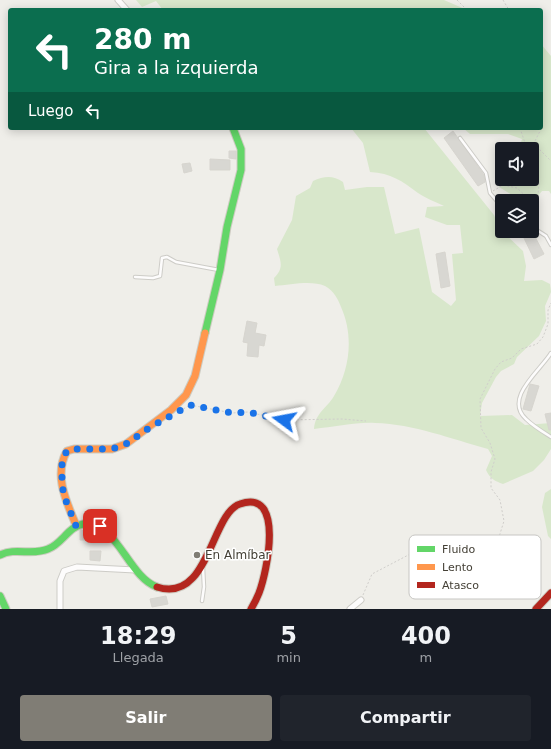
<!DOCTYPE html>
<html lang="es">
<meta charset="utf-8">
<style>
:root{--surface:#171b24;--page:#20242c;--text:#f1f3f6;--muted:#9ea1a6;--accent:#807d75}
body{margin:0;font-family:"DejaVu Sans",sans-serif;background:var(--page);color:var(--text);height:100vh;display:flex;flex-direction:column;font-size:15px;white-space:nowrap}
*{box-sizing:border-box;margin:0}
p{font-size:13px;color:var(--muted)}
.icon{flex:none;width:22px;height:22px;fill:none;stroke:currentColor;stroke-width:2;stroke-linecap:round;stroke-linejoin:round}
.map{position:relative;height:609px;overflow:hidden}
.details{display:flex;flex-direction:column;background:var(--surface);flex:1}
.details>*{flex:none}
.hud{position:absolute;left:8px;top:8px;width:535px;height:122px;border-radius:4px;box-shadow:0 2px 10px #0003;background:#0b6e4f;color:#fff;overflow:hidden}
.fabs{position:absolute;left:495px;top:142px;display:grid;gap:8px}
.fabs a{display:grid;place-items:center;width:44px;height:44px;border-radius:4px;background:var(--surface);box-shadow:0 2px 10px #0003;font-size:20px}
.pin{position:absolute;display:grid;place-items:center;width:34px;height:34px;color:#fff;margin:-17px;border-radius:8px;box-shadow:0 2px 6px #0006}
.me{position:absolute;width:44px;margin:-22px;rotate:283deg;stroke-linejoin:round;filter:drop-shadow(0 0 3px #0008)}
.turn{display:flex;align-items:center;gap:14px;height:84px;padding:0 20px;font-size:18px}
.turn .icon{width:52px;height:52px;stroke-width:2.5}
.turn b{display:block;font-size:28px;line-height:34px}
.then{display:flex;align-items:center;height:38px;padding:0 20px;background:#0003;gap:8px;font-size:15px}
.eta{display:flex;justify-content:space-evenly;align-items:center;height:68px;text-align:center}
.eta b{font-size:24px;font-weight:600;line-height:28px}
.button{display:flex;gap:8px;margin-top:auto;padding:8px 20px}
.button a{flex:1;height:46px;border-radius:4px;background:var(--accent);color:#fff;font-size:16px;font-weight:600;line-height:46px;text-align:center}
.button a+a{background:var(--page);color:var(--text)}
.map>svg:first-child{display:block}
.green{fill:#d8e7cb}
.building{fill:#d8d7d2;stroke:#d7d5cf}
.lines{fill:none;stroke-linecap:round;stroke-linejoin:round}
.lane-casing{stroke:#cdccc7;stroke-width:4.5}
.street-casing{stroke:#cdccc7;stroke-width:7}
.fast-casing{stroke:#cdcbc1;stroke-width:9}
.slow-casing{stroke:#cdcbc1;stroke-width:9}
.jam-casing{stroke:#cdcbc1;stroke-width:9}
.path{stroke:#d0cecb;stroke-width:1;stroke-dasharray:2 2;stroke-linecap:butt}
.lane{stroke:#fdfcfc;stroke-width:2.5}
.street{stroke:#fdfcfc;stroke-width:5}
.fast{stroke:#63d668;stroke-width:7}
.slow{stroke:#ff974d;stroke-width:7}
.jam{stroke:#b3261e;stroke-width:7}
.route{stroke:#1a73e8;stroke-width:7;stroke-dasharray:0 12.6}
.poi-dot{fill:#807d75;stroke:#fff;stroke-width:1.5}
.labels{text-anchor:middle;dominant-baseline:central;stroke-width:3;stroke-linejoin:round;paint-order:stroke}
.poi-label{font-size:12px;fill:#444036;stroke:#fff;text-anchor:start}
.key{fill:#fff;stroke:#c7c6c3;stroke-width:1}
.key-label{font-size:11px;fill:#444036}
</style>
<div class="map">
<svg width="551" height="609" viewBox="0 0 551 609">
<rect width="100%" height="100%" fill="#efeee9"/>
<path class="green" d="M136,0H444L467,10H163L156,1L142,7Z
M541,44L551,56V194L549,191H542L532,203V201H522L499,187V179L502,175V179H532V149H519L522,139L508,134H470L463,128H541Z
M351,128H424L494,215L500,229L523,251L526,266L524,281L542,280L550,284L551,292L545,306L546,321L539,336L517,357L514,364L501,371L496,377L482,403L480,416L512,415L525,425L551,423V449L544,460L533,471L503,484C495,481 490,479 486,470L492,456L488,449C451,439 414,424 375,423C356,422 334,427 314,429C315,413 327,408 334,396C350,369 354,336 341,307C338,299 334,291 325,286C311,280 290,285 275,286L274,278C284,268 281,262 277,249L292,220L296,196L310,188L313,181C324,176 333,175 343,182L345,190L367,187H384L395,234L419,228L432,292L451,306L456,300L452,254L463,253L460,225H447L425,217L427,207L444,206C436,202 425,198 418,193C402,181 391,173 370,172L363,143Z
M551,489V539L548,536L542,507L545,493Z"/>
<path class="building" d="M453,131L484,175L485,182L478,186L444,138Z
M229,151H236V159L229,158Z
M210,159L230,160V170H210Z
M190,163L192,171L184,173L182,164Z
M532,231L544,254L534,259L523,236Z
M445,252L450,286L441,288L436,254Z
M247,321L257,323L255,333L266,335L264,346L259,345L258,357L247,356L248,343L243,342Z
M530,384L539,386L531,411L523,409Z
M551,413V430H549L545,414Z
M80,530L88,531L87,540H80Z
M90,551H101L100,561L90,560Z
M166,596L168,604L152,607L150,599Z"/>
<g class="lines">
<g class="lane-casing">
<path id="lane" d="M460,138L486,173L490,193L502,207
M532,227L546,236L551,245
M135,277L153,278L160,276L162,258L167,257L176,262L219,270
M551,353C541,370 503,398 526,419C533,426 543,432 551,437
M202,601L204,587L203,568"/>
</g>
<g class="street-casing">
<path id="street" d="M118,0L127,10
M60,609V581L64,571L77,567L135,570
M350,609L361,600"/>
</g>
<g class="fast-casing">
<path id="fast" d="M205,333L220,270L227,227L241,170V149L233,128
M0,555C16,547 32,556 48,549C62,544 68,527 83,524C116,519 128,577 157,587
M0,596L6,609"/>
</g>
<g class="slow-casing">
<path id="slow" d="M76,525C67,503 53,475 67,451L74,449H112L126,444L171,410L186,395L195,376L205,333"/>
</g>
<g class="jam-casing">
<path id="jam" d="M157,587C209,604 211,513 240,504C285,488 267,572 259,593C257,598 254,604 251,609
M536,609L551,593"/>
</g>
<path class="path" d="M457,0L467,10
M503,0L509,10
M541,120L540,131L535,141L540,150L551,161
M520,128L527,149
M493,191L503,185L517,188L530,200L538,196L539,183L532,164
M180,411L190,405L232,413L248,412L284,420L342,419L366,421
M363,595L372,574L416,551L444,539L478,540L499,537L504,521L500,500L491,488V472L495,459L490,443L481,428L480,399L495,369L501,362L512,358L521,349L537,344L543,337L548,324V310L551,303"/>
<use href="#lane" class="lane"/>
<use href="#street" class="street"/>
<use href="#fast" class="fast"/>
<use href="#slow" class="slow"/>
<use href="#jam" class="jam"/>
</g>
<g class="lines">
<path class="route" d="M100,526L93,524L76,526L64,496L62,484V464L64,456L67,451L74,449H112L126,444L149,428L190,405L232,413L248,412L284,420"/>
</g>
<circle class="poi-dot" cx="197" cy="555" r="4"/>
<g class="labels">
<g class="poi-label">
<text x="205" y="555">En Almíbar</text>
</g>
</g>
<rect x="409" y="535" width="132" height="64" rx="6" class="key"/>
<rect x="417" y="546" width="18" height="6" fill="#63d668"/>
<rect x="417" y="564" width="18" height="6" fill="#ff974d"/>
<rect x="417" y="582" width="18" height="6" fill="#b3261e"/>
<g class="key-label">
<text x="442" y="553">Fluido</text>
<text x="442" y="571">Lento</text>
<text x="442" y="589">Atasco</text>
</g>
</svg>
<div class="fabs">
<a><svg class="icon" aria-label="sound" viewBox="0 0 24 24"><path d="M4 9h4l5-4v14l-5-4H4zM17 9q2 3 0 6"/></svg></a>
<a><svg class="icon" aria-label="layers" viewBox="0 0 24 24"><path d="M12 4l9 5-9 5-9-5zM3 14l9 5 9-5"/></svg></a>
</div>
<div class="pin" style="left:100px;top:526px;background:#d93025"><svg class="icon" aria-label="arrive" viewBox="0 0 24 24"><path d="M6 21V4h12l-3 4 3 4H6"/></svg></div>
<svg class="me" style="left:284px;top:420px" viewBox="-20 -20 40 40"><path d="M0-17L14 15 0 8-14 15z" fill="#1a73e8" stroke="#fff" stroke-width="4"/></svg>
<div class="hud">
<div class="turn"><svg class="icon" aria-label="left" viewBox="0 0 24 24"><path d="M17 20v-9H6M10 6l-5 5 5 5"/></svg><div><b>280 m</b>Gira a la izquierda</div></div>
<div class="then">Luego<svg class="icon" aria-label="left" viewBox="0 0 24 24"><path d="M17 20v-9H6M10 6l-5 5 5 5"/></svg></div>
</div>
</div>
<section class="details">
<div class="eta">
<div><b>18:29</b><p>Llegada</p></div>
<div><b>5</b><p>min</p></div>
<div><b>400</b><p>m</p></div>
</div>
<div class="button"><a>Salir</a><a>Compartir</a></div>
</section>
